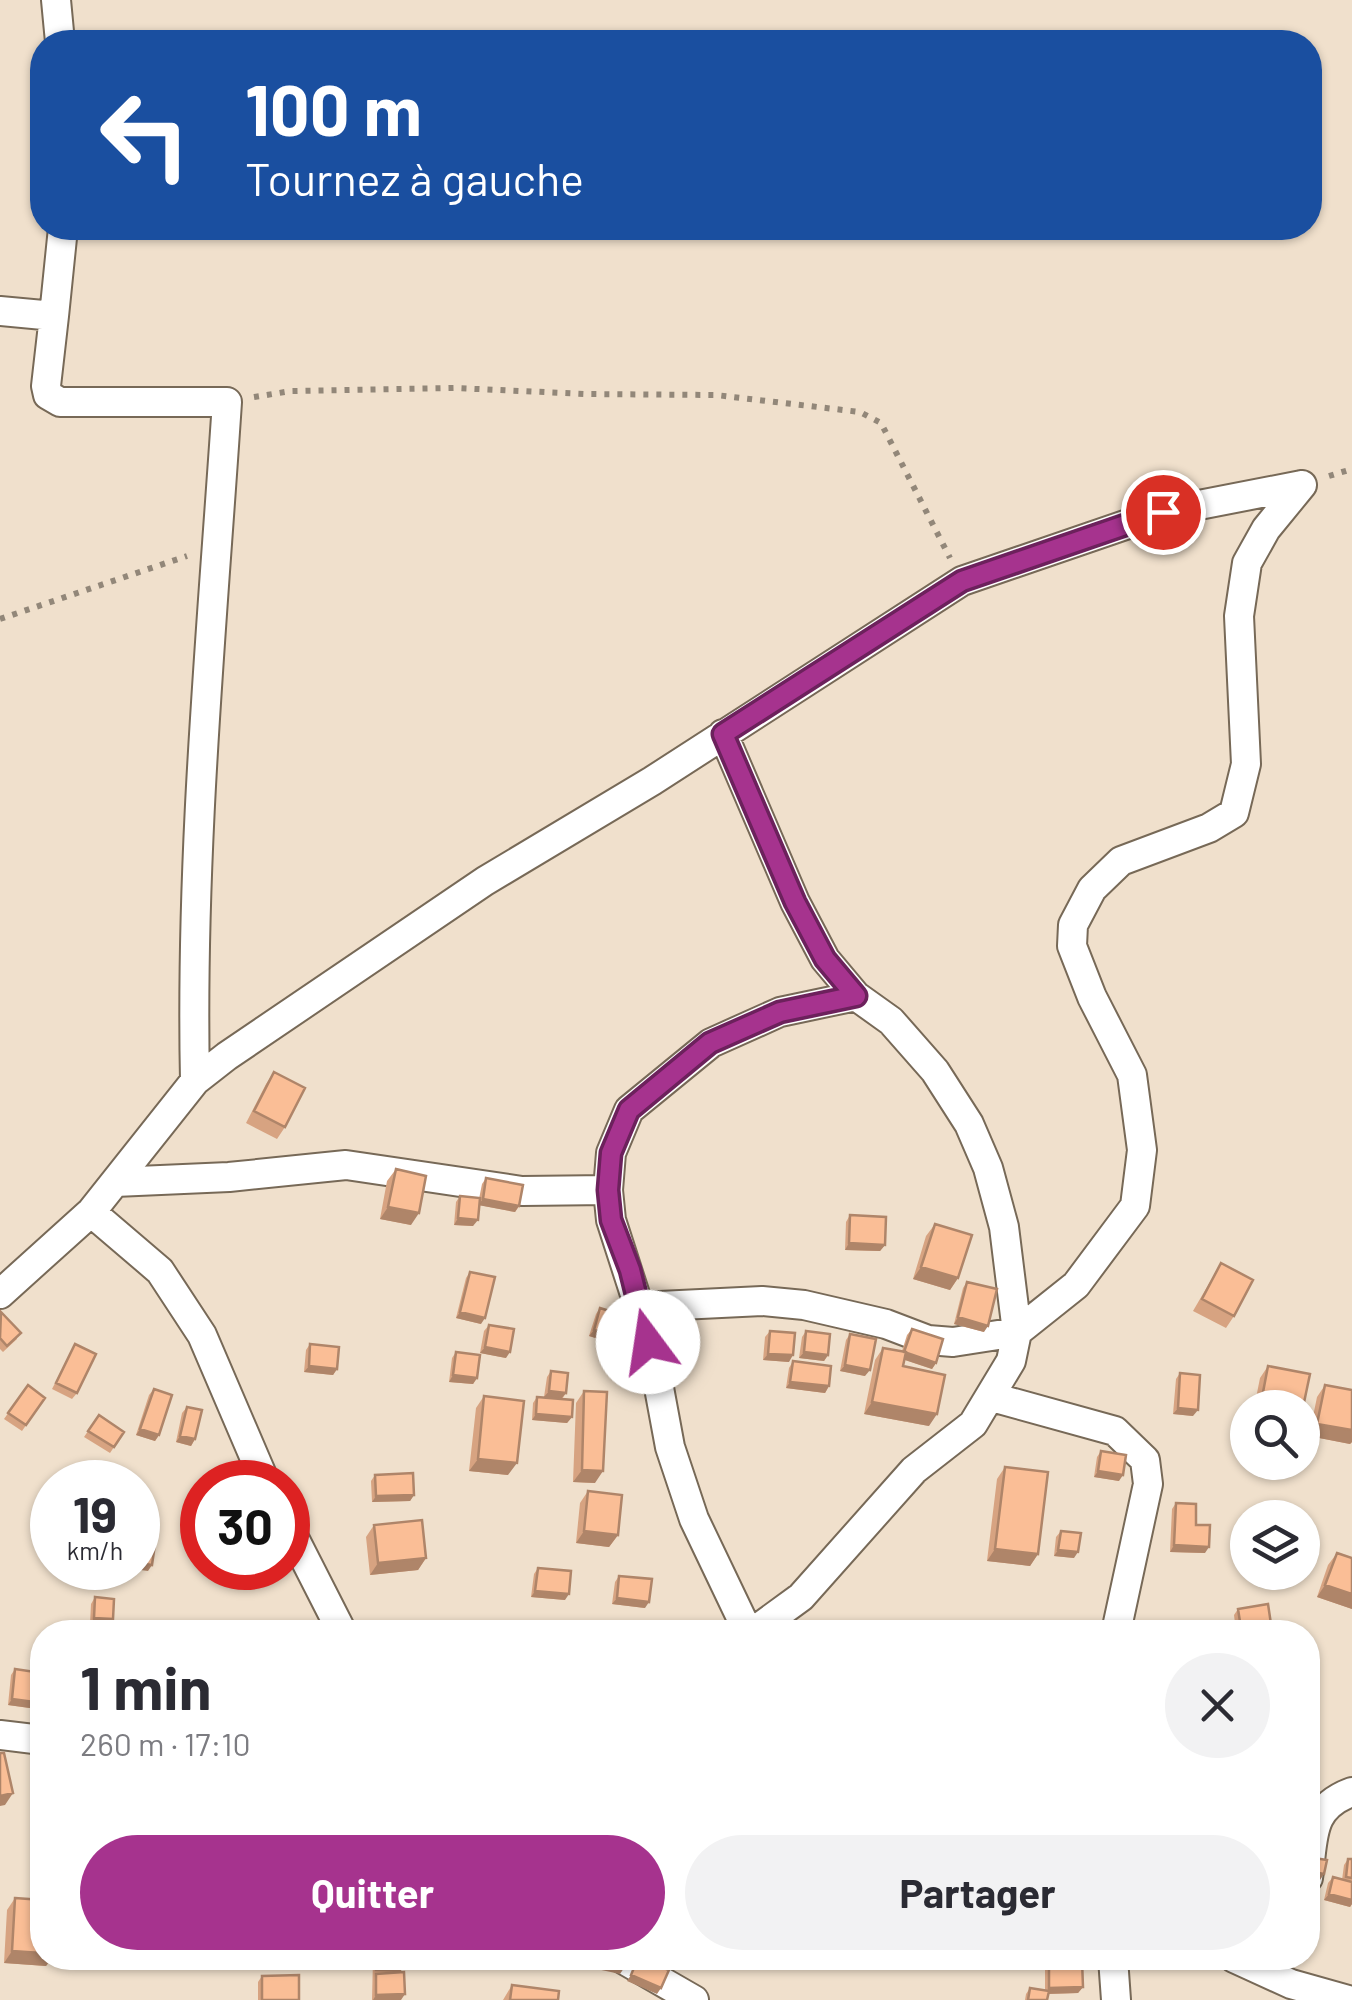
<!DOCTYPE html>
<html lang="fr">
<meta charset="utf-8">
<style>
:root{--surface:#fff;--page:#f2f2f3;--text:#2b2b33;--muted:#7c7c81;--accent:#a6338e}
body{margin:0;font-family:Barlow,sans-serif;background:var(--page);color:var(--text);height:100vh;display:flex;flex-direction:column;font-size:38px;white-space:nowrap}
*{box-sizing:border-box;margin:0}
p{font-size:32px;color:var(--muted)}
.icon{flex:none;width:55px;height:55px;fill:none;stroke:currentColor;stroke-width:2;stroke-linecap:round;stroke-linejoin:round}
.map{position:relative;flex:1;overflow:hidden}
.details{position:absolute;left:30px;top:1620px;width:1290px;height:350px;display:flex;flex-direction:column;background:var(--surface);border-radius:40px;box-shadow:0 2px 8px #0004}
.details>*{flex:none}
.guide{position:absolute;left:30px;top:30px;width:1292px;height:210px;border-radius:40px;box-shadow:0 2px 8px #0004;background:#1a4fa0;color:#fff;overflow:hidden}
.controls{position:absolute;left:1230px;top:1390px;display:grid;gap:20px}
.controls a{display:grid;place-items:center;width:90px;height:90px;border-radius:50%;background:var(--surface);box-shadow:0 2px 8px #0004;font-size:50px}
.speed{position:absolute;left:30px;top:1460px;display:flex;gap:20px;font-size:50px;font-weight:700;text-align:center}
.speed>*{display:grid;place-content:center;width:130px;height:130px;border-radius:50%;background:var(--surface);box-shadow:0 2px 8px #0004;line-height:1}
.speed small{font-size:25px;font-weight:400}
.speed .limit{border:15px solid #d22;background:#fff;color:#111}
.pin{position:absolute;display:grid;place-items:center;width:85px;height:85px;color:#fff;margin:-42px;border:5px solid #fff;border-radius:50%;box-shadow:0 2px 10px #0007}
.me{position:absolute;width:110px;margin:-55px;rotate:346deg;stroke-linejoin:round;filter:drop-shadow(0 0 8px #0008)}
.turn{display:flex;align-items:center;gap:35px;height:210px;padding:0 50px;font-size:45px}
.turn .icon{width:130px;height:130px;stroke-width:2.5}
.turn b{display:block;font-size:70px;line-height:85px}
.round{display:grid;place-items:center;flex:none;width:105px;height:105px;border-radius:52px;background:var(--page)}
.headline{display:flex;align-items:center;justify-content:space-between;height:170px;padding:0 50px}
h1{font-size:60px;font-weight:700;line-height:75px}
.action{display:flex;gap:20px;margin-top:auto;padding:20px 50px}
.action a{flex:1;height:115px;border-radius:60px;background:var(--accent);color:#fff;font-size:40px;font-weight:700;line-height:115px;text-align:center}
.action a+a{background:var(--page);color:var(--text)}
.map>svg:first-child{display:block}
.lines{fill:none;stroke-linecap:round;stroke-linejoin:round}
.street-casing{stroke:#776957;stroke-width:32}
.path{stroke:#928779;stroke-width:6;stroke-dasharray:5 8;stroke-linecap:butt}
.street{stroke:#fff;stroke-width:28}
.wall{fill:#d7a381}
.shaded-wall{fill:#af8569}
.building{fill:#fabe96;stroke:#af8569;stroke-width:2.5}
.route-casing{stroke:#6c215c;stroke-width:25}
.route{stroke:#a6338e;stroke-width:18}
</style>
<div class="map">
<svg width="1352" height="2000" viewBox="0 0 1352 2000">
<rect width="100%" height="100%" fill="#f0e0cc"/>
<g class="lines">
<g class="street-casing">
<path id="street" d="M56,0L60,42
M0,311L54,316L46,386L48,395L60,402H227C212,628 190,855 195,1081
M54,316L63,228
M723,734L795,902L825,959L856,996L891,1021L935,1071L969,1124L988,1168L1004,1227L1017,1332L1011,1361L973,1424L914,1470L801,1597L753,1632
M115,1182L229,1177L346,1165L522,1191L608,1190
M91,1212L160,1271L202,1335L265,1482
M0,1294L91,1212L195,1081L227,1056L485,881L652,781L962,581L1163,512L1302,485
M639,1307L762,1301L804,1305L886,1324L928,1340L953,1342L1017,1332L1076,1285L1135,1206L1142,1150L1132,1075L1092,997L1072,946L1073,925L1092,889L1121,861L1209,828L1234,813L1246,764L1239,616L1247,563L1266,529L1302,485
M992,1397L1115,1431L1145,1460L1148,1484L1116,1632
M288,1526L342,1632
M748,1632L694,1519L670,1447L657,1377L639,1307L611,1220L608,1190L611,1153L629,1110L711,1043L780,1012L856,996
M0,1735L42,1740
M1308,1878C1314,1838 1308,1808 1352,1792
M621,1958L694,2000
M1113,1958L1116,2000
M1234,1958L1291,1984L1348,2000"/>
</g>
<path class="path" d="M254,397L291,391L455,388L586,394L716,395L860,412L881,423L950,558
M1329,476L1352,469
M0,619L187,556"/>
<use href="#street" class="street"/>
</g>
<path class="wall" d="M274,1072L285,1127L277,1139L246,1123L266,1084Z
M396,1169L411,1225L380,1219L387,1181Z
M486,1178L519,1206L515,1212L479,1205L473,1226L454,1225L456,1202L460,1196L479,1199L482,1184Z
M850,1215L885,1245L880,1251L845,1250L846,1222Z
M935,1224L958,1278L950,1290L913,1279L926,1236Z
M1221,1263L1234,1316L1226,1328L1193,1311Z
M470,1272L481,1324L456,1318L466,1278Z
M967,1282L984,1332L954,1324L963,1288Z
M600,1308L625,1347L589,1336L596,1314Z
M0,1312L17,1339L3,1352L0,1349Z
M489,1325L506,1358L480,1353L484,1331Z
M912,1329L936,1363L932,1369L905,1360L903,1366L929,1426L864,1414L875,1360L883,1348L902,1351L907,1335Z
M770,1331L789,1362L763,1360L765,1337Z
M806,1331L828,1355L824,1361L799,1358L802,1337Z
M850,1334L865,1376L840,1371L846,1340Z
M75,1344L77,1393L72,1399L52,1389Z
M310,1344L337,1369L333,1375L304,1372L306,1350Z
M456,1352L477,1378L473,1384L449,1382L452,1358Z
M793,1361L829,1386L825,1393L786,1388L789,1368Z
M1268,1366L1302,1408H1254L1260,1378Z
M551,1371L566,1393L562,1399L572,1417L567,1423L532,1420L533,1403L537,1397H544L547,1377Z
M1180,1373L1193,1416L1173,1414L1176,1379Z
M28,1385L45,1398L22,1431L4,1419Z
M1325,1385L1352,1390V1442L1350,1444L1309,1436L1317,1397Z
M154,1389L159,1435L155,1441L136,1435L149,1395Z
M584,1391L595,1483L573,1482L576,1403Z
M484,1396L508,1475L469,1471L476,1408Z
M187,1407L195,1439L191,1446L176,1442L182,1413Z
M99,1415L124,1432L110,1453L84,1437Z
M1101,1451L1119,1481L1094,1477L1097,1457Z
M1005,1467L1038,1554L1030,1566L987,1561L997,1479Z
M375,1475L414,1495L410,1501L372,1502L371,1481Z
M588,1491L618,1535L609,1547L576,1543L580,1503Z
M1176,1503L1205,1553L1170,1552L1172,1509Z
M374,1525L426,1558L418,1570L370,1575L366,1537Z
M1061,1531L1074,1558L1054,1556L1056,1537Z
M1337,1553L1352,1609L1317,1597L1328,1565Z
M538,1568L565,1600L531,1597L534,1574Z
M619,1576L645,1608L612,1604L615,1582Z
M95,1597L109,1625L90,1624L91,1604Z
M1238,1609L1267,1630L1236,1632L1234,1615Z
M15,1669L42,1703L37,1709L8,1705L11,1675Z
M1348,1859H1352V1904L1350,1907L1324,1900L1328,1883L1333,1877L1342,1880L1344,1865Z
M15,1898L42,1958H52L46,1966L4,1963L7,1910Z
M373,1958H401V2000H372Z
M1049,1961L1083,1987L1078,1993L1048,1994L1047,2000H1025L1026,1994L1030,1988L1045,1990V1967Z
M262,1976L299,2000H258V1982Z
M512,1985L558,2000H503Z"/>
<path class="shaded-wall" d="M483,1199L519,1206L515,1212L478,1205Z
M388,1207L419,1213L411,1225L380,1219Z
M458,1218L478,1220L473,1226L454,1225Z
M849,1243L885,1245L880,1251L845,1250Z
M921,1267L958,1278L950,1290L913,1279Z
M460,1312L485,1318L481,1324L456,1318Z
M958,1317L988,1326L984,1332L954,1324Z
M594,1330L629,1340L625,1347L589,1336Z
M485,1347L510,1352L506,1358L480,1353Z
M804,1352L828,1355L824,1361L799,1358Z
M904,1352L936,1363L932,1369L899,1358Z
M768,1354L793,1355L789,1362L763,1360Z
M845,1365L870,1370L865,1376L840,1371Z
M309,1366L337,1369L333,1375L304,1372Z
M453,1375L477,1378L473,1384L449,1382Z
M790,1382L829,1386L825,1393L786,1388Z
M549,1391L566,1393L561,1399L544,1397Z
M872,1402L937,1414L929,1426L864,1414Z
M1178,1408L1198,1410L1193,1416L1173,1414Z
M536,1414L572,1417L567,1423L532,1420Z
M1317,1424L1352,1430V1442L1350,1444L1309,1436Z
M140,1429L159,1435L155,1441L136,1435Z
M180,1436L195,1439L191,1446L176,1442Z
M478,1459L517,1463L508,1475L469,1471Z
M582,1470L603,1471L595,1483L573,1482Z
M1098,1471L1123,1475L1119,1481L1094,1477Z
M414,1495L410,1501L372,1502L376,1496Z
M584,1531L618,1535L609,1547L576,1543Z
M1174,1545L1209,1547L1205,1553L1170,1552Z
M995,1549L1038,1554L1030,1566L987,1561Z
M1058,1550L1078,1552L1074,1558L1054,1556Z
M426,1558L418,1570L370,1575L378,1563Z
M138,1563L152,1565L148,1571L125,1568H138Z
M1325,1585L1352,1594V1609L1317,1597Z
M535,1591L569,1594L565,1600L531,1597Z
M617,1598L649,1602L645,1608L612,1604Z
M94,1618L113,1619L109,1625L90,1624Z
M1271,1624L1267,1630L1238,1632L1241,1628Z
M12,1699L42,1703L37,1709L8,1705Z
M1318,1755L1314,1761L1308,1763V1757Z
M13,1793L5,1805L0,1806V1796Z
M1308,1871L1324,1874L1320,1880L1308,1878Z
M1329,1894L1352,1900V1904L1350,1907L1324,1900Z
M12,1951L42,1953V1958H52L46,1966L4,1963Z
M596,1962L624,1968L620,1974L592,1968Z
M631,1975L661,1988L657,1994L627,1981Z
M1083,1987L1078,1993L1045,1994L1049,1988Z
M405,1994L401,2000H373L376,1995Z"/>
<path class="building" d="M274,1072L305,1088L285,1127L254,1111Z
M396,1169L426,1176L419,1213L388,1207Z
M486,1178L523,1185L519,1206L483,1199Z
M460,1196L480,1198L478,1220L458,1218Z
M850,1215L886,1217L885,1245L849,1243Z
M935,1224L972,1235L958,1278L921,1267Z
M1221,1263L1253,1280L1234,1316L1202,1299Z
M470,1272L495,1277L485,1318L460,1312Z
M967,1282L997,1289L988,1326L958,1317Z
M600,1308L635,1319L629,1340L594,1330Z
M1,1312L21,1333L7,1346L0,1338Z
M489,1325L514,1329L510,1352L485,1347Z
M912,1329L943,1339L936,1363L904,1352Z
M770,1331L795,1333L793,1355L768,1354Z
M806,1331L830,1334L828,1355L804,1352Z
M850,1334L876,1339L870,1370L845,1365Z
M75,1344L96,1354L77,1393L56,1383Z
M310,1344L339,1347L337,1369L309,1366Z
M883,1348L906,1352L903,1366L945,1375L937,1414L872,1402Z
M456,1352L480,1355L477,1378L453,1375Z
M793,1361L831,1366L829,1386L790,1382Z
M1268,1366L1310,1374L1302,1412V1408H1260Z
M551,1371L568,1373L566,1393L549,1391Z
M1180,1373L1200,1375L1198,1410L1178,1408Z
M28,1385L45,1398L26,1425L8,1413Z
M1325,1385L1352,1390V1430L1317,1424Z
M154,1389L172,1395L159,1435L140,1429Z
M584,1391L607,1392L603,1471L582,1470Z
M484,1396L524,1401L517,1463L478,1459Z
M537,1397L573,1400L572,1417L536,1414Z
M187,1407L202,1410L195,1439L180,1436Z
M99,1415L124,1432L114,1447L88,1431Z
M1101,1451L1126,1455L1123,1475L1098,1471Z
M1005,1467L1048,1472L1038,1554L995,1549Z
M413,1473L414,1495L376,1496L375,1475Z
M588,1491L622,1495L618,1535L584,1531Z
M1176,1503L1196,1504V1525H1210L1209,1547L1174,1545Z
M422,1520L426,1558L378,1563L374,1525Z
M1061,1531L1081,1533L1078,1552L1058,1550Z
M138,1541L155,1544L152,1565L138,1563Z
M1337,1553L1352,1558V1594L1325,1585Z
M538,1568L571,1571L569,1594L535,1591Z
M619,1576L652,1579L649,1602L617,1598Z
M95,1597L114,1599L113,1619L94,1618Z
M1268,1604L1271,1624L1241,1628L1238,1609Z
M468,1630V1632H446V1631Z
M488,1631H512V1632H488Z
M15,1669L42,1673V1703L12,1699Z
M1314,1738L1318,1755L1308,1757V1739Z
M0,1753H4L13,1793L0,1796Z
M1308,1857L1327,1860L1324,1874L1308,1871Z
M1348,1859H1352V1878L1346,1877Z
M1333,1877L1352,1882V1900L1329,1894Z
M15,1898L42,1900V1953L12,1951Z
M377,1958H401L400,1971L376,1970Z
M597,1958H627L624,1968L596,1962Z
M638,1958L669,1970L661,1988L631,1975Z
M1082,1960L1083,1987L1049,1988V1961Z
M404,1972L405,1994L376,1995V1974Z
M299,1975V2000H262V1976Z
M512,1985L559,1991L558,2000H510Z
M1030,1988L1049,1991L1047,2000H1028Z"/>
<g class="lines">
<g class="route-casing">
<path id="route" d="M648,1342L630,1270L611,1220L608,1190L611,1153L629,1110L710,1043L780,1012L856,996L825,959L795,902L723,734L962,581L1163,512"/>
</g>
<use href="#route" class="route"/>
</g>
</svg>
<div class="controls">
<a><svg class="icon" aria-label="search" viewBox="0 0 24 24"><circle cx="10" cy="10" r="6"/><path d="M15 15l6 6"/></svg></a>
<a><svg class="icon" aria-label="layers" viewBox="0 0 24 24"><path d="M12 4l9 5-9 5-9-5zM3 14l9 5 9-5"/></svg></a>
</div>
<div class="speed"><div>19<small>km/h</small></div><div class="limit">30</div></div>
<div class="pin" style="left:1163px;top:512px;background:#d93025"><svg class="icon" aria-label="arrive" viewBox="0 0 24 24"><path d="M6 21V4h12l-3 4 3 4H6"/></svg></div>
<svg class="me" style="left:648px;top:1342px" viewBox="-20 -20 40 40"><circle r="19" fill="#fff"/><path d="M0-13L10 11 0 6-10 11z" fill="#a6338e"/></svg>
<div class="guide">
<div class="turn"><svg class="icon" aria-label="left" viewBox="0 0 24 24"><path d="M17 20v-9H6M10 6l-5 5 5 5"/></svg><div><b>100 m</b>Tournez à gauche</div></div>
</div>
<section class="details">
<div class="headline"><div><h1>1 min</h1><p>260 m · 17:10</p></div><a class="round"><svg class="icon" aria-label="close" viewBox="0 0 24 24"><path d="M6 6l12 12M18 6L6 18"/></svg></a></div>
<div class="action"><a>Quitter</a><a>Partager</a></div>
</section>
</div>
